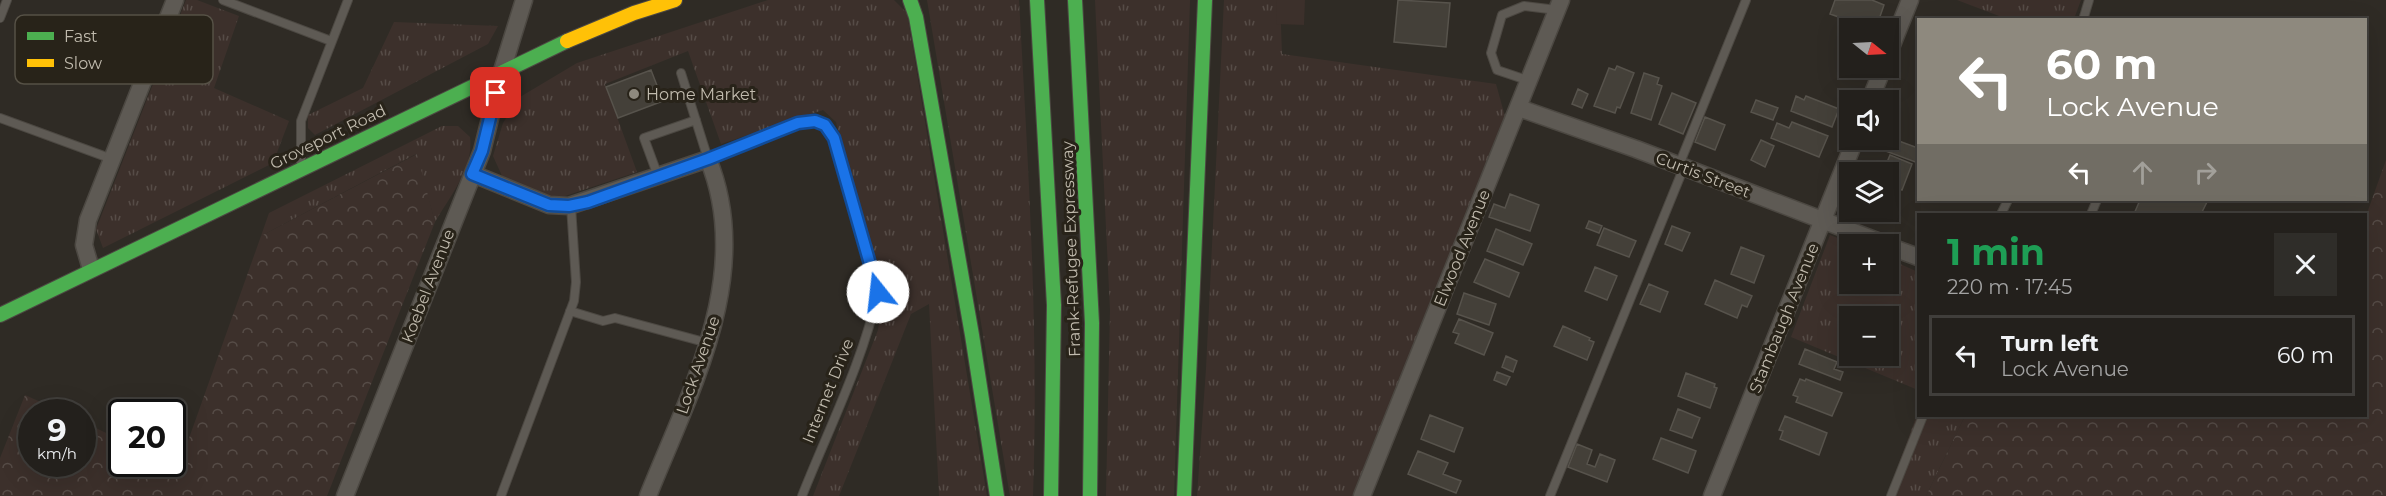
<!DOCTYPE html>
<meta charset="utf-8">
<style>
:root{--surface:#23201c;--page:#2f2d29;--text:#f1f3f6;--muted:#a3a3a3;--line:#403e3b}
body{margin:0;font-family:Montserrat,sans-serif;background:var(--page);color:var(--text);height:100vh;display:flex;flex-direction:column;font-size:22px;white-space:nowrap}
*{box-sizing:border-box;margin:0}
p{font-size:20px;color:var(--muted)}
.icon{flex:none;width:33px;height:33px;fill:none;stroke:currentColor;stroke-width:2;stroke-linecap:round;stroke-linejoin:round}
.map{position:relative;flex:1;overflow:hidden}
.drawer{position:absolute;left:1917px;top:213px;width:450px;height:204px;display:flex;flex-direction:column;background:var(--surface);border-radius:0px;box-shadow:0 6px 24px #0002,0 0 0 2px var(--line)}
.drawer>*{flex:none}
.guide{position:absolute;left:1917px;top:18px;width:450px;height:183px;border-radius:0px;box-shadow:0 6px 24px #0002,0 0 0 2px var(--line);background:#8e897e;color:#fff;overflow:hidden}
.needle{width:39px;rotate:108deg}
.tools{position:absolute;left:1839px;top:18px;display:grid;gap:12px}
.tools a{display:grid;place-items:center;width:60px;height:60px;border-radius:0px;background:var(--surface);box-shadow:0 6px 24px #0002,0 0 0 2px var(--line);font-size:30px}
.speed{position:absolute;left:18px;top:399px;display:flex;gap:12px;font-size:30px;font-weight:700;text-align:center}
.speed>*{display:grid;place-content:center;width:78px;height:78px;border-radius:50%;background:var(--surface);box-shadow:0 6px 24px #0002,0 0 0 2px var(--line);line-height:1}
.speed small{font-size:15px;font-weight:400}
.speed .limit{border:3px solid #111;border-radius:9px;background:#fff;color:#111}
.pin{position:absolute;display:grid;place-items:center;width:51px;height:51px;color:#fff;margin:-26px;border-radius:12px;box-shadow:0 3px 9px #0006}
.me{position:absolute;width:66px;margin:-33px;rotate:344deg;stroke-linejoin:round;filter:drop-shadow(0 0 4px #0008)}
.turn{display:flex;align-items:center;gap:21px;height:126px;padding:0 30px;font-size:27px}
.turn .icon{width:78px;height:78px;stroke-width:2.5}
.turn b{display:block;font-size:42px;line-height:51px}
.lanes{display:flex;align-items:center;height:57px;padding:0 30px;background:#0003;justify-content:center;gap:30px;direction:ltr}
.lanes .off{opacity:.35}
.round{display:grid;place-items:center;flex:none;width:63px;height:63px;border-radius:0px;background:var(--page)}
.head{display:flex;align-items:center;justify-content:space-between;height:102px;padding:0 30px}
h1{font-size:36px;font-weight:700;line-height:45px;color:#1e9e55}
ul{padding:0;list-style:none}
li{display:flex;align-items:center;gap:18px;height:81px;margin:0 12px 9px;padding:0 18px;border:3px solid var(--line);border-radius:0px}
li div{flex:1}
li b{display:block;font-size:22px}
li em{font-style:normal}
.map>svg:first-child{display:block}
.grass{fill:url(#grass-tufts);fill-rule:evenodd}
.forest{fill:url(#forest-crowns)}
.park{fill:#3c302b}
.building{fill:#444039;stroke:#57534c;stroke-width:1.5}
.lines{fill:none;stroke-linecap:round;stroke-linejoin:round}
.lane-casing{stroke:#4c4842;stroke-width:10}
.street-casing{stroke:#4c4842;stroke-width:19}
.fast-casing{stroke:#4c4842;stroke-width:16}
.slow-casing{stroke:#4c4842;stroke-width:16}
.lane{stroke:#5e5a54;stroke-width:8}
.street{stroke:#5e5a54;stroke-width:16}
.fast{stroke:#4caf50;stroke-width:14}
.slow{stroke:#ffc107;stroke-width:14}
.route-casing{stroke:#114b97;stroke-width:15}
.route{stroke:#1a73e8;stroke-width:10}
.poi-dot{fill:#8e897e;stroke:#282319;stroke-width:2}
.labels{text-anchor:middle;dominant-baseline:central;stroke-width:6;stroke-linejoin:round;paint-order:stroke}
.poi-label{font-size:16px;fill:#c1bbae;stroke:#282319;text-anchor:start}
.street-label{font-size:16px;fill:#c1bbae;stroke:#282319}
.key{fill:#282319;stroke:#565146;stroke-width:1.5}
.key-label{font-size:16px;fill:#c1bbae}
</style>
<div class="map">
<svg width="2386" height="496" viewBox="0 0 2386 496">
<defs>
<pattern id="grass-tufts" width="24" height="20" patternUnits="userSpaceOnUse" patternTransform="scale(1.5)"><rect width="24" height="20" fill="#3c302b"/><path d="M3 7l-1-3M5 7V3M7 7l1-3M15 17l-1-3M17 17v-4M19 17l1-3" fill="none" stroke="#564c47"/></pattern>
<pattern id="forest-crowns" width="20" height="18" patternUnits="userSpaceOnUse" patternTransform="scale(1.5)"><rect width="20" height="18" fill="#3c302b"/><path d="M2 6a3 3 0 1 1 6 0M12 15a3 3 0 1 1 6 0" fill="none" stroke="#564c47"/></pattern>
</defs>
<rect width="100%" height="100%" fill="#2f2b25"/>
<path class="grass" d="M186,0H197L239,16L214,88L289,121L273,163L103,248L96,229Z
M768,0H894L907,13L987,496H939L929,304L911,314L839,496H813L878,330L884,293L836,122L823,110L721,144L688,51L605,84L637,172L565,196H545L503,178L493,156L503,123L520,97L577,63Z
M927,0H1019C1028,165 1039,330 1033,496H1010Z
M1095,0H1190L1174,496H1106L1110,310Z
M1224,0H1280L1282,54L1496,84L1506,120L1355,496H1197L1206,369Z
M1957,0H2081L2074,19H2007Z
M394,22L498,26L488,44L315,135L308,128V115L363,88Z
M442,126H458L470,137C474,168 450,196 435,222L416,154L261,236L269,213Z
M1830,235L1853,244H1850V284H1888L1889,259L1918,272V390L1791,337ZM1850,316H1888V356H1850Z
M1918,412V416H1965L1926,496H1887Z"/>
<path class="forest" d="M417,154L435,222L327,496H0V458L25,395L63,412H32V464H82L83,422L121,440L122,464H172L173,446L188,441L261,236Z
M2386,160V496H1926L1965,416H2366V216Z"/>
<path class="park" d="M1277,0H1305L1304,25L1276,24Z"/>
<path class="building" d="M1398,0L1450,3L1446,47L1394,42Z
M1835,0H1872L1884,5L1876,28H1870L1830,14Z
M1617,66L1634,73L1620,108L1617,107L1615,113L1594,106L1609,68L1615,70Z
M651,70L663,101L618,118L606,87Z
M1644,73L1659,78L1657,84L1662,86L1651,120L1631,113Z
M1578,89L1588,94L1582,108L1572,104Z
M1672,93L1696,103L1683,134L1659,124Z
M1796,96L1804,100L1806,96L1839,109L1832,127L1791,111Z
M1756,100L1778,108L1773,120L1751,112Z
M1705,117L1725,125L1715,150L1695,142Z
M1792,122L1828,136L1819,157L1771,138L1777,123L1789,128Z
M1888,137L1918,148V163L1883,150Z
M1761,140L1774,146L1765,167L1751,160Z
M1890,155L1912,164L1902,190L1888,185V172H1883Z
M1510,194L1539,205L1530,231L1489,217L1494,204L1505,208Z
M2140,200H2208L2201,214H2134Z
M1589,221L1602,226L1599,233L1586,228Z
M1672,226L1690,233L1682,251L1665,244Z
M1604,228L1636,241L1629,257L1597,245Z
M1496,229L1532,244L1523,265L1487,251Z
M1741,247L1764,256L1754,283L1731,274Z
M1485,259L1519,273L1509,297L1474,282Z
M1595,267L1617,276L1607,300L1585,291Z
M1715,280L1752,296L1747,307L1742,305L1737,318L1705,304Z
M1649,284L1668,292L1660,312L1640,304Z
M1464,293L1496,304L1489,325L1457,314Z
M1459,319L1493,333L1484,355L1455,343L1459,334L1453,332Z
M1563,326L1590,338L1589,340L1594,342L1587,360L1554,346Z
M1805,349L1837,362L1834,369L1843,372L1840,380L1799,364Z
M1506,356L1517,361L1513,372L1502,367Z
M1497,372L1510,377L1506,385L1494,380Z
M1686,373L1715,384L1714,387L1717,388L1710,408L1678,396Z
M1800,379L1805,381L1806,379L1842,393L1832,416L1796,402L1798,397L1793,395Z
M1678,409L1700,418L1692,438L1670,430Z
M1430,415L1463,428L1454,452L1421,439Z
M1785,416L1827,433L1819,455L1780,439L1783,431L1779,430Z
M1661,438L1696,451L1688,473L1653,459Z
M1577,444L1592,450L1587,464L1595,467L1600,454L1615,460L1607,482L1568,467Z
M1418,451L1448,463L1443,474L1461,481L1456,493L1408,474Z"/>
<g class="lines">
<g class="lane-casing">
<path id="lane" d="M223,0L331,41
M0,18L7,0
M2083,20L2089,0
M681,73L708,159C729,151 799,117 818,122C826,125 829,131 834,138L878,292C863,362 828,430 802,496
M1530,81L1497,70L1491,53L1502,15L1524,6L1557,10
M0,118L112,159
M301,165V121L348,0
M1679,165L1746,0
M658,176L644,138L696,120
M2001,214L2008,200
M2091,214L2097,200
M570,311L603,321L615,318L708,343
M501,496L574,301L576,282L571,206
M1550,496L1684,167
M1891,496L1923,416"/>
</g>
<g class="street-casing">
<path id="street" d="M1888,55L1910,0
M1870,100L1883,68
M1519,108L1636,149L1885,244
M473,174L549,205L569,206L708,159C755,273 690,391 648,496
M1888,246L1918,257
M91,269L84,245L88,220L175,0
M345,496L482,151L501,74L524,0
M1362,496L1561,0
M1712,496L1855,140"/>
</g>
<g class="fast-casing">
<path id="fast" d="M910,0L916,17L972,335L997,496
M1037,0L1054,305L1051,496
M1075,0L1092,323L1090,496
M0,315L567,41
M1184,496L1205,0"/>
</g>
<g class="slow-casing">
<path id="slow" d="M567,41L634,13L675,0"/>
</g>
<use href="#lane" class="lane"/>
<use href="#street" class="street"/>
<use href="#fast" class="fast"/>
<use href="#slow" class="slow"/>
</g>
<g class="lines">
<g class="route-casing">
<path id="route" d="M496,93L482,151L472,174L549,205L569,206L588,202L708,159L798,123L815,121L825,125L834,138L878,292"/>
</g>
<use href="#route" class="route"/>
</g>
<circle class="poi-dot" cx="634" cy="94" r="6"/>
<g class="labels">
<g class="poi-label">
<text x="646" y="94">Home Market</text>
</g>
<g class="street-label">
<text transform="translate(328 137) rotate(-26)">Groveport Road</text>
<text transform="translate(1703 175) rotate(21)">Curtis Street</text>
<text transform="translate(1462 248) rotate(-68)">Elwood Avenue</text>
<text transform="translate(1071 249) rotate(-92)">Frank-Refugee Expressway</text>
<text transform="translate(428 286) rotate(-69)">Koebel Avenue</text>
<text transform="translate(1784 318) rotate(-68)">Stambaugh Avenue</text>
<text transform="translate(698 365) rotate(-71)">Lock Avenue</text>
<text transform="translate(828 391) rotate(-68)">Internet Drive</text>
</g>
</g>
<rect x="15" y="15" width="198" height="69" rx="9" class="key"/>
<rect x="27" y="32" width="27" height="8" fill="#4caf50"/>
<rect x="27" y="59" width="27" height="8" fill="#ffc107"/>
<g class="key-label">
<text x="64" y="42">Fast</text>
<text x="64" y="69">Slow</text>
</g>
</svg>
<div class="tools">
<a><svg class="needle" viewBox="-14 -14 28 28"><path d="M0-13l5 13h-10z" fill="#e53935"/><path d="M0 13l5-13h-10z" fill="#a3a3a3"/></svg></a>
<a><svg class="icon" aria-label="sound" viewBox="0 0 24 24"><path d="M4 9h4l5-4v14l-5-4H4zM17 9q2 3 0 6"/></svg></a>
<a><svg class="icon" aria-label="layers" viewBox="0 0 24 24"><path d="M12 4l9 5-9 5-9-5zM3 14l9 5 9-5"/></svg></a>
<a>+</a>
<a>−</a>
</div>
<div class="speed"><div>9<small>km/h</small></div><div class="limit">20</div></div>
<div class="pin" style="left:496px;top:93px;background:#d93025"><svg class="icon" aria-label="arrive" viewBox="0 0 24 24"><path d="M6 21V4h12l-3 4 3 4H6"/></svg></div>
<svg class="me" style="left:878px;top:292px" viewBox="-20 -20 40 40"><circle r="19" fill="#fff"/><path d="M0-13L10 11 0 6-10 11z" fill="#1a73e8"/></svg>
<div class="guide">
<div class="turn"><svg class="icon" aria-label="left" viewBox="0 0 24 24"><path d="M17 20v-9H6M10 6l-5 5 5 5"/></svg><div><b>60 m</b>Lock Avenue</div></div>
<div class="lanes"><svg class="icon" aria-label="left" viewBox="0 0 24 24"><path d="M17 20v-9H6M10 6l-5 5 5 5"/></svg><svg class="icon off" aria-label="ahead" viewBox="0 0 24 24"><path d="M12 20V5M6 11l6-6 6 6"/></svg><svg class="icon off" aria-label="right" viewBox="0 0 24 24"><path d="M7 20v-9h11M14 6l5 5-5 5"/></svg></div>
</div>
<section class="drawer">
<div class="head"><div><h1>1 min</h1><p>220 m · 17:45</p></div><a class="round"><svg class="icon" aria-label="close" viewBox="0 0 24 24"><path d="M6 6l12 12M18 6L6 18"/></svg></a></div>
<ul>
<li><svg class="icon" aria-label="left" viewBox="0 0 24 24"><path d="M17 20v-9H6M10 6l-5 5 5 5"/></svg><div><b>Turn left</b><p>Lock Avenue</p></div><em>60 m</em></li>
</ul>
</section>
</div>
